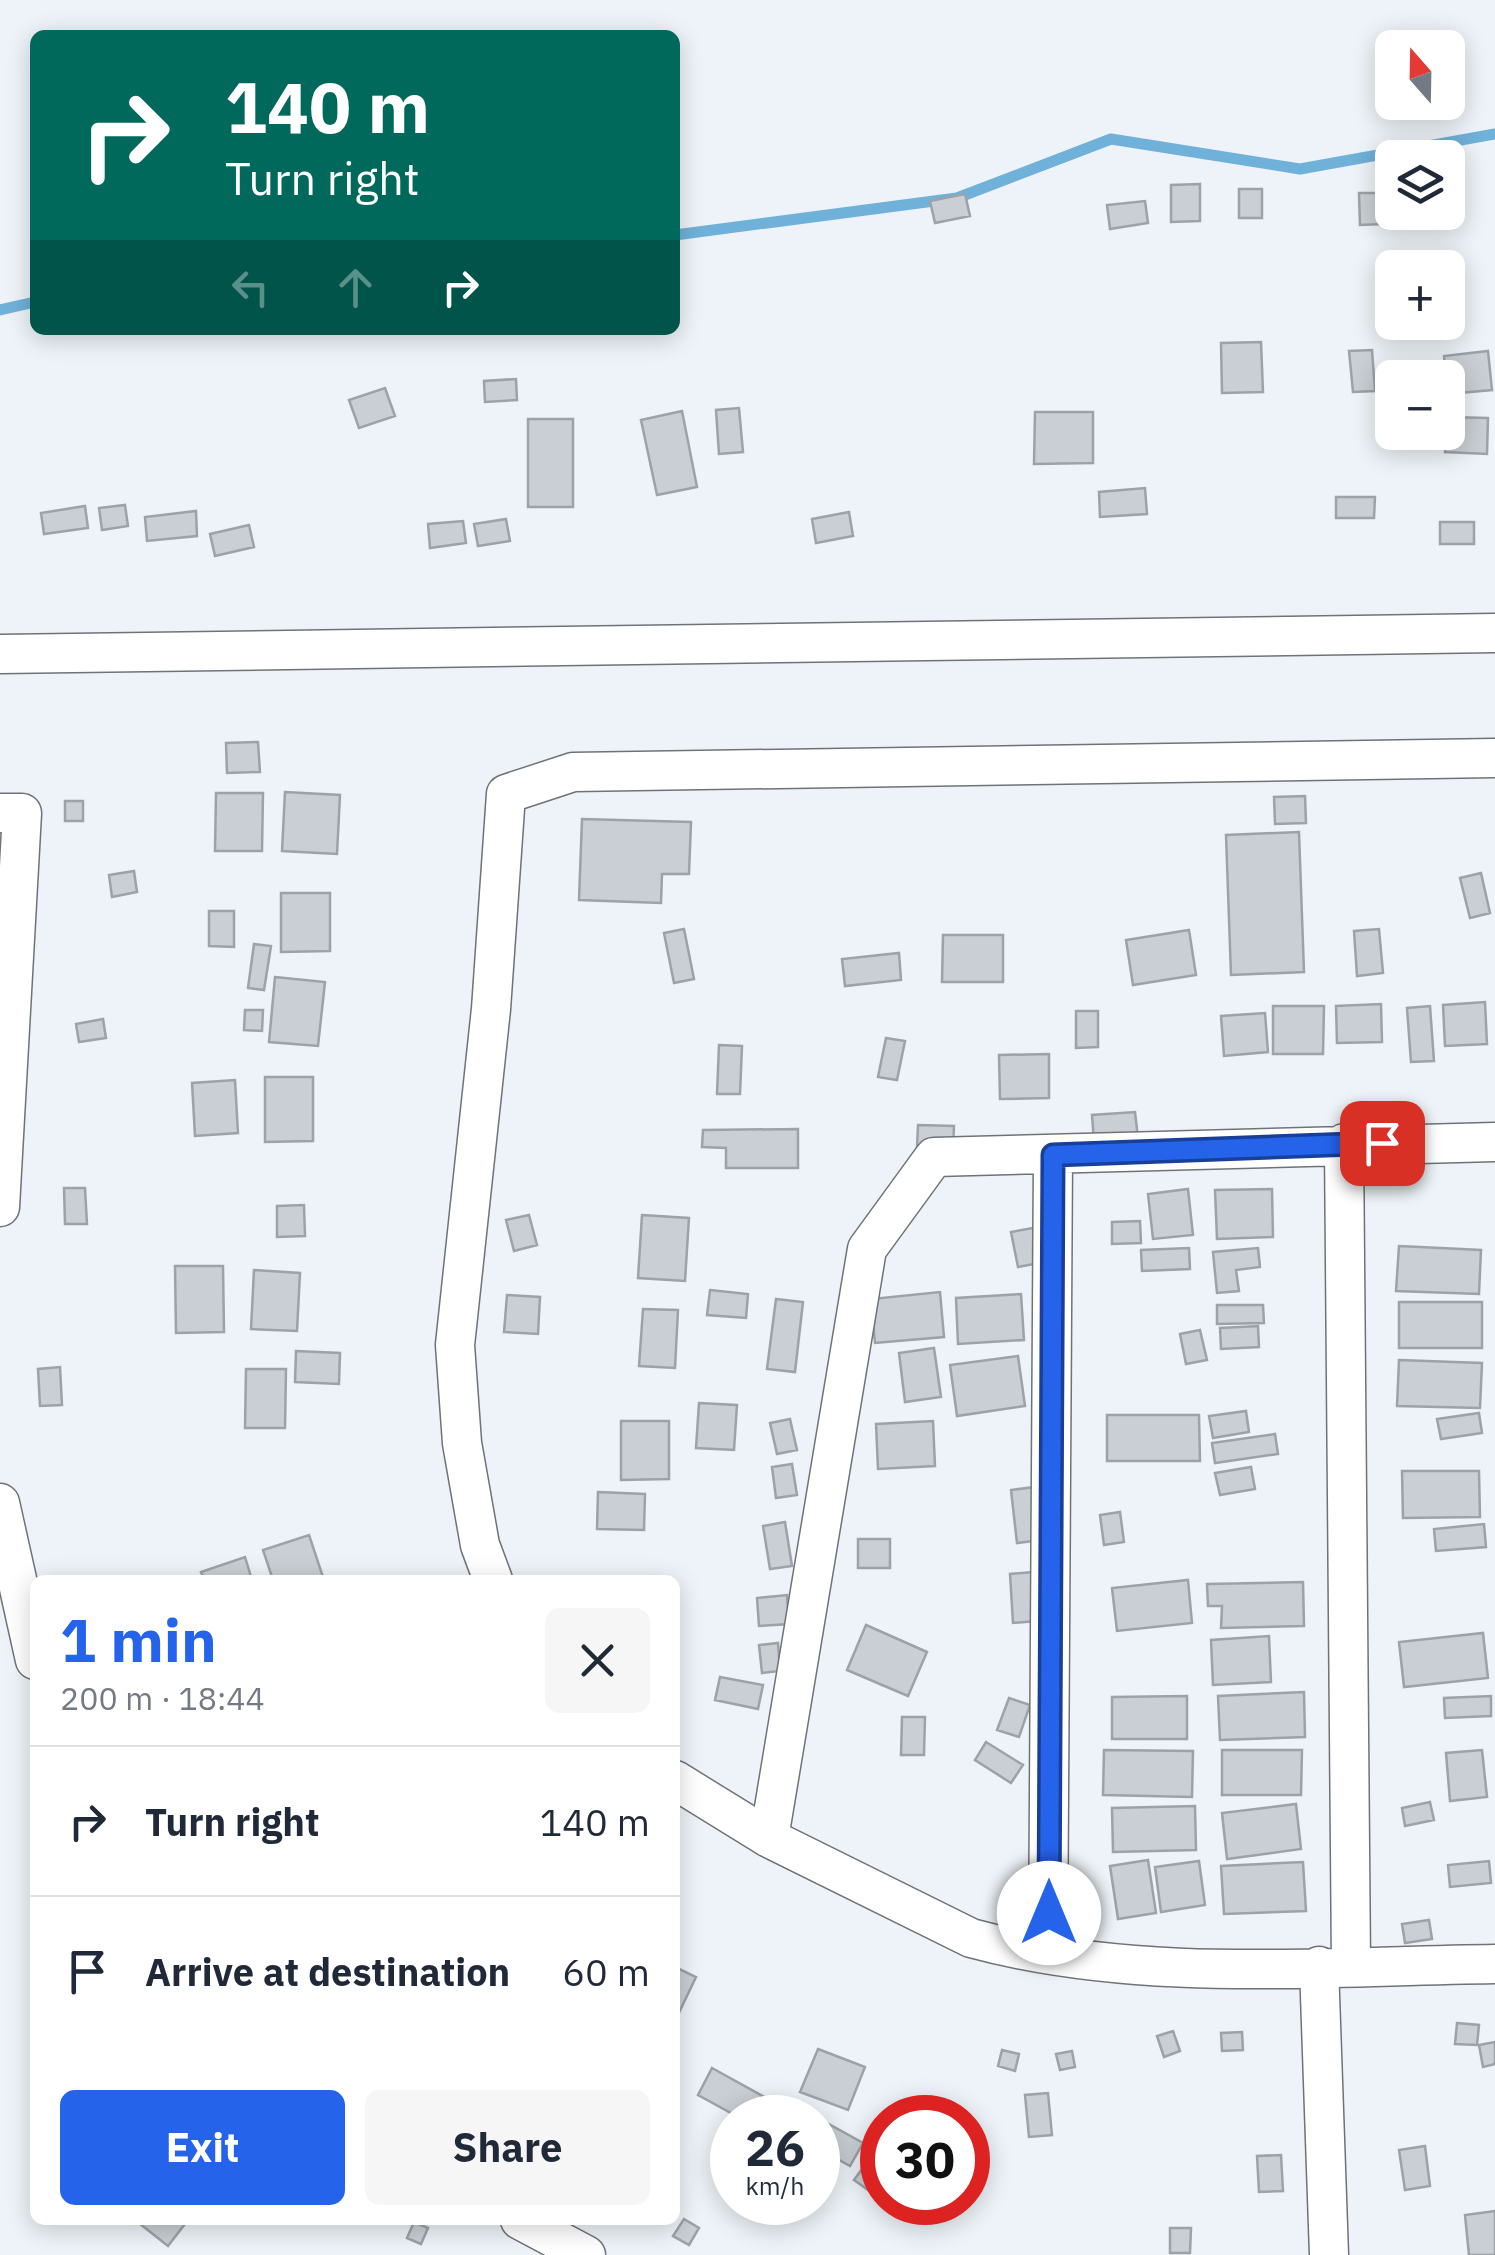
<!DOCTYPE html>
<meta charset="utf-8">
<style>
:root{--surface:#fff;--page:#f6f6f7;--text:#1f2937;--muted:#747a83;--line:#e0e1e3;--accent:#2563eb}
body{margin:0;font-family:"IBM Plex Sans",sans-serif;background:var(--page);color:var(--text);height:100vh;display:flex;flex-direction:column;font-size:38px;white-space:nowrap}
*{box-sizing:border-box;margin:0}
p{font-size:32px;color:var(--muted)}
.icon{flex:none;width:55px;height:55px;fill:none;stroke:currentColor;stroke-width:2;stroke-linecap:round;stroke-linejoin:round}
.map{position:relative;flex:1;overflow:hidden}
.drawer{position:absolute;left:30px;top:1575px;width:650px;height:650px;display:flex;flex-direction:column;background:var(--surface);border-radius:15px;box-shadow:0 5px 25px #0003}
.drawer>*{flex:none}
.guide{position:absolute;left:30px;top:30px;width:650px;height:305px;border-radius:15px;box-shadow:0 5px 25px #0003;background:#00695c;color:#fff;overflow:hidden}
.needle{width:65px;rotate:340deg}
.tools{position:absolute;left:1375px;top:30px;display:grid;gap:20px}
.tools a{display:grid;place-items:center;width:90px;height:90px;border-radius:15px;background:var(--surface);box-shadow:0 5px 25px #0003;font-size:50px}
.speed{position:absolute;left:710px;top:2095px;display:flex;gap:20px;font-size:50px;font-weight:700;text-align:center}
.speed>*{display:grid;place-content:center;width:130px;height:130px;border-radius:50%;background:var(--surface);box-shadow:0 5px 25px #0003;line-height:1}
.speed small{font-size:25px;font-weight:400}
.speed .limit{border:15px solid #d22;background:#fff;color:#111}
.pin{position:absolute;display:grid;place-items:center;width:85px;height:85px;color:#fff;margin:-42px;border-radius:20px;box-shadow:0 5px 15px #0006}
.me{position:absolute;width:110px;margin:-55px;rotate:0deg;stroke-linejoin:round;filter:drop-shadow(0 0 8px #0008)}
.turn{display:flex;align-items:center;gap:35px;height:210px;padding:0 30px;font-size:45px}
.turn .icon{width:130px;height:130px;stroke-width:2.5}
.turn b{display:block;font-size:70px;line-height:85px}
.lanes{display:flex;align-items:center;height:95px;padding:0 30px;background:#0003;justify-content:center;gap:50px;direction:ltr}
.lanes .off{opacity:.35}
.round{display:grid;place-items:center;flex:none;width:105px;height:105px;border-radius:15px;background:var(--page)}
.headline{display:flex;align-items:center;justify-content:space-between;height:170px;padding:0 30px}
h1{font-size:60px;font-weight:700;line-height:75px;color:var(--accent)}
.cta{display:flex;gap:20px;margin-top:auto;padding:20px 30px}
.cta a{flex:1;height:115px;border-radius:15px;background:var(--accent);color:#fff;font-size:40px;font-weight:700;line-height:115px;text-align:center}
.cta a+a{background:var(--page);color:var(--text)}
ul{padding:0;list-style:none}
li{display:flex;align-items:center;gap:30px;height:150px;padding:0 30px;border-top:2px solid var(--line)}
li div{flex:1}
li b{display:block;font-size:38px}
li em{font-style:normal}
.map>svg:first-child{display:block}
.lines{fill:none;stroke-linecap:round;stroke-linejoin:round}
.stream{stroke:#6fb1d8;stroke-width:11}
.building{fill:#c9cfd4;stroke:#9da2a8;stroke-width:2.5}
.minor-casing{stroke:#6e7378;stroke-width:41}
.minor{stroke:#fff;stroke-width:38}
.route-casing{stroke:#184099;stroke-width:25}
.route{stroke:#2563eb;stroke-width:18}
</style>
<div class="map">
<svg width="1495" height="2255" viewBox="0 0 1495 2255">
<rect width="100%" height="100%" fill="#edf3f8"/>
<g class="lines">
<path class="stream" d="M675,235L957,198L1111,139L1300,169L1495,134
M0,310L35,302"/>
</g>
<path class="building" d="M1200,184V221L1171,222V185Z
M1239,189H1262V218H1239Z
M1359,193H1384L1385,224L1360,225Z
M965,194L970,216L935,223L930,201Z
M1145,201L1148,223L1110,229L1107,205Z
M1261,342L1263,392L1222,393L1221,343Z
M1372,350L1375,391L1353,392L1349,351Z
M1488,351L1492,390L1448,394L1444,356Z
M516,379L517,400L485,402L484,381Z
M385,388L395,416L359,428L349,400Z
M739,408L743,452L719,454L716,410Z
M682,411L697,487L657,495L641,420Z
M1035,412H1093V463L1034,464Z
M1448,417L1488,418L1487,454L1445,452Z
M528,419H573V507H528Z
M1145,488L1147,514L1100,517L1099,492Z
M1336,497H1375L1374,518H1336Z
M125,505L128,526L102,530L99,508Z
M85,506L88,528L44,534L41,513Z
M196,511L197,536L147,541L145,517Z
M849,512L853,536L816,543L812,519Z
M506,519L510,541L478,546L474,524Z
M463,521L466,543L430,548L428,524Z
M1440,522H1474V544H1440Z
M249,525L254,547L215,556L210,534Z
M258,742L260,772L227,773L226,743Z
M285,792L340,795L337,854L282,851Z
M216,793H263L262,851H215Z
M1305,796L1306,823L1275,824L1274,797Z
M65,801H83V821H65Z
M582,819L691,822L689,874H662L661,903L579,900Z
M1299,832L1304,972L1231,975L1226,835Z
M134,871L137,892L112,897L109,875Z
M1481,873L1490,913L1470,918L1460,878Z
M281,893H330V951L281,952Z
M209,911H234V947L209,946Z
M684,929L694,979L674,983L664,933Z
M1379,929L1383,973L1357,976L1354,931Z
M1189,930L1196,975L1133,985L1126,940Z
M943,935H1003V982H942Z
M254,944L271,946L264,990L248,988Z
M899,953L901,980L845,986L842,959Z
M275,977L325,982L318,1046L269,1042Z
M1485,1002L1487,1044L1445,1046L1443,1005Z
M1381,1004L1382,1042L1337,1043L1336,1006Z
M1273,1006H1324L1323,1054H1273Z
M1430,1006L1434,1061L1411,1062L1407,1008Z
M245,1010H263L262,1031L244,1030Z
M1076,1011H1098V1047L1076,1048Z
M1265,1013L1268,1052L1224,1056L1221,1016Z
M103,1019L106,1038L79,1042L76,1024Z
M886,1038L905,1041L897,1080L878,1077Z
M719,1045L742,1046L740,1094H717Z
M1049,1054V1098L1000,1099L999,1055Z
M265,1077H313V1141L265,1142Z
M235,1080L238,1133L195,1136L192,1083Z
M1135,1112L1138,1138L1094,1142L1092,1115Z
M918,1125L954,1126L953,1149L917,1148Z
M798,1129V1168H726V1148L702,1147L703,1130Z
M64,1188H85L87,1224H65Z
M1188,1189L1193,1235L1153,1239L1148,1194Z
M1272,1189L1273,1237L1217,1239L1215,1190Z
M304,1205L305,1236L277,1237V1206Z
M529,1215L537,1245L514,1251L506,1220Z
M642,1215L689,1218L685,1281L638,1278Z
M1140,1221L1141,1243L1112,1244V1222Z
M1033,1228L1039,1263L1018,1267L1011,1232Z
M1399,1246L1481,1250L1479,1294L1396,1291Z
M1189,1248L1190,1269L1142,1271L1141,1250Z
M1258,1248L1260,1267L1236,1270L1239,1291L1217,1293L1213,1252Z
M175,1266H223L224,1332L176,1333Z
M254,1270L300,1273L297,1331L251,1329Z
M710,1290L748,1294L746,1318L707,1315Z
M940,1292L944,1337L875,1343L871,1299Z
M1021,1294L1024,1340L958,1344L956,1298Z
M507,1295L540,1297L538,1334L504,1332Z
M776,1299L803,1302L795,1372L767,1369Z
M1399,1302H1482V1348H1399Z
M1217,1305H1263L1264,1323L1217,1324Z
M643,1309L678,1310L675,1368L639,1366Z
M1258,1326L1259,1347L1221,1349L1220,1328Z
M1200,1330L1207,1360L1186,1364L1180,1334Z
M934,1348L941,1397L905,1402L899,1353Z
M296,1351L340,1353L339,1384L295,1382Z
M1018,1356L1025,1406L957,1416L950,1365Z
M1399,1360L1482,1363L1480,1408L1397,1406Z
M60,1367L62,1405L40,1406L38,1369Z
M246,1369H286L285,1428H245Z
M699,1403L737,1405L734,1450L696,1448Z
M1246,1411L1249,1432L1213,1438L1209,1416Z
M1479,1413L1482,1433L1441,1439L1437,1419Z
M1107,1415H1199L1200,1461H1107Z
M790,1419L797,1450L777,1454L770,1423Z
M621,1421H669V1479L621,1480Z
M933,1421L935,1466L878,1469L876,1424Z
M1275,1434L1278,1454L1215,1463L1212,1443Z
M792,1464L797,1495L776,1498L772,1467Z
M1251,1467L1255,1489L1220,1495L1215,1473Z
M1402,1471H1479L1480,1517L1403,1518Z
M1035,1487L1041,1540L1017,1543L1011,1490Z
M598,1492L645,1494L644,1530L597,1529Z
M1120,1512L1124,1542L1104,1545L1100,1515Z
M785,1522L792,1566L770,1569L763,1526Z
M1484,1524L1486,1547L1436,1551L1434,1529Z
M309,1535L324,1580H273L263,1550Z
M858,1539H890V1568H858Z
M245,1557L252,1580H204L201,1572Z
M1032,1572L1036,1621L1013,1623L1010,1574Z
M1188,1580L1192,1623L1117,1631L1112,1588Z
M1303,1582L1304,1626L1221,1628L1222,1606H1208L1207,1584Z
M787,1595L789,1624L759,1626L757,1598Z
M866,1625L927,1652L908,1696L847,1670Z
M1483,1633L1488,1678L1404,1687L1399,1642Z
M1269,1636L1271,1682L1213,1685L1211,1640Z
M778,1643L780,1671L762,1673L759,1645Z
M720,1677L763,1685L758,1709L715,1700Z
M1304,1692L1305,1737L1220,1740L1218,1696Z
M1187,1696V1739H1112V1697Z
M1491,1696V1716L1445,1718L1444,1698Z
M1009,1698L1030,1705L1019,1737L997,1730Z
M902,1717H925L924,1755H901Z
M986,1742L1023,1765L1011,1783L975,1760Z
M1104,1750L1193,1751L1192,1797L1103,1795Z
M1222,1750H1302L1301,1795H1222Z
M1482,1750L1487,1797L1450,1801L1446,1753Z
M1430,1802L1434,1820L1405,1826L1402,1808Z
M1296,1804L1301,1849L1227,1859L1222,1813Z
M1195,1806L1196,1850L1113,1852L1112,1808Z
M1148,1860L1156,1913L1118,1919L1110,1866Z
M1199,1861L1205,1905L1161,1912L1155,1867Z
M1489,1861L1491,1883L1450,1887L1448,1865Z
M1303,1862L1306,1911L1224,1914L1221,1866Z
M1429,1920L1432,1939L1405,1943L1402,1924Z
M675,1967L696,1977L675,2021Z
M1457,2023L1479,2025L1477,2045L1455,2044Z
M1173,2031L1180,2051L1164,2057L1157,2036Z
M1242,2032L1243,2050L1222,2051L1221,2033Z
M1495,2042V2064L1483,2067L1479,2045Z
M818,2049L865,2067L848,2110L800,2092Z
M1002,2050L1019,2054L1015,2071L998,2066Z
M1072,2051L1075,2067L1060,2070L1056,2054Z
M712,2068L768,2099L758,2118H740L698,2095Z
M1048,2093L1052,2135L1029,2137L1025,2095Z
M818,2118L863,2143L850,2166L818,2148Z
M1425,2146L1430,2186L1405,2190L1399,2150Z
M875,2151L882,2156V2200L854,2180Z
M1281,2155L1283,2191L1259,2192L1257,2156Z
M1495,2211V2255H1469L1465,2215Z
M684,2219L699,2228L689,2245L673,2236Z
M135,2220H188L168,2246Z
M414,2222L428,2228L421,2244L407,2238Z
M1170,2228H1191L1190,2253H1170Z"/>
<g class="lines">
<g class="minor-casing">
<path id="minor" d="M0,654L1495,633
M0,813H22L0,1207
M1344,1143L1351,1966
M0,1503L35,1660
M493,1580L480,1545L462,1443L455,1345L491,1009L506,794L573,772L1495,758
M675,1780L769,1838L971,1938C1140,1984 1322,1966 1495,1964
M769,1838L867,1249L934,1157L1495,1142
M1048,1953L1053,1155
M1319,1966L1329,2255
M520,2220L586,2255"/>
</g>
<use href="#minor" class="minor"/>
</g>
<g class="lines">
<g class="route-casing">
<path id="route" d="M1049,1913L1053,1155L1382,1143"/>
</g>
<use href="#route" class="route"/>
</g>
</svg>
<div class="tools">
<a><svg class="needle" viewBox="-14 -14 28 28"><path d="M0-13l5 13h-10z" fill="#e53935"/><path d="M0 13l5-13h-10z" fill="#747a83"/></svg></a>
<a><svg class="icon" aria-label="layers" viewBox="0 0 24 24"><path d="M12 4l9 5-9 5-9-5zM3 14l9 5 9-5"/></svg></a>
<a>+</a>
<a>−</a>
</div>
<div class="speed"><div>26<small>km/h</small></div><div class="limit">30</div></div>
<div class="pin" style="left:1382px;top:1143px;background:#d93025"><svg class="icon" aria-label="arrive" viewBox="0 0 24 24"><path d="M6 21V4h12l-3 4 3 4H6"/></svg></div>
<svg class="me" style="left:1049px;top:1913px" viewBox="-20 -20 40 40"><circle r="19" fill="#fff"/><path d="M0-13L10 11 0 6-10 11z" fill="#2563eb"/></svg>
<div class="guide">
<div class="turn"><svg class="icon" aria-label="right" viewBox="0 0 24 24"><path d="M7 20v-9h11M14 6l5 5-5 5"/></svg><div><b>140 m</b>Turn right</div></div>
<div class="lanes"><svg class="icon off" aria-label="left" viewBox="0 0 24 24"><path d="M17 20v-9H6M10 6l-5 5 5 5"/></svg><svg class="icon off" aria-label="ahead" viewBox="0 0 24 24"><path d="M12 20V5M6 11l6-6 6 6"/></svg><svg class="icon" aria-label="right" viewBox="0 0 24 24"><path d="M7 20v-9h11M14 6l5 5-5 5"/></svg></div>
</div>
<section class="drawer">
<div class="headline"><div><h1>1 min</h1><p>200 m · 18:44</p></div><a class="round"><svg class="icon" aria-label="close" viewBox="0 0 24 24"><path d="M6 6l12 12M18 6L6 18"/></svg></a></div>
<ul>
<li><svg class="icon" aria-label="right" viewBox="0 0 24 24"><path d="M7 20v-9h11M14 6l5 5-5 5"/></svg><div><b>Turn right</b></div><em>140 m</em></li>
<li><svg class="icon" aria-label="arrive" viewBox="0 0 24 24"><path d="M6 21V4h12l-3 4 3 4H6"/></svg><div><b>Arrive at destination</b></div><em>60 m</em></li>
</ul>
<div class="cta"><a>Exit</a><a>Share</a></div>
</section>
</div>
